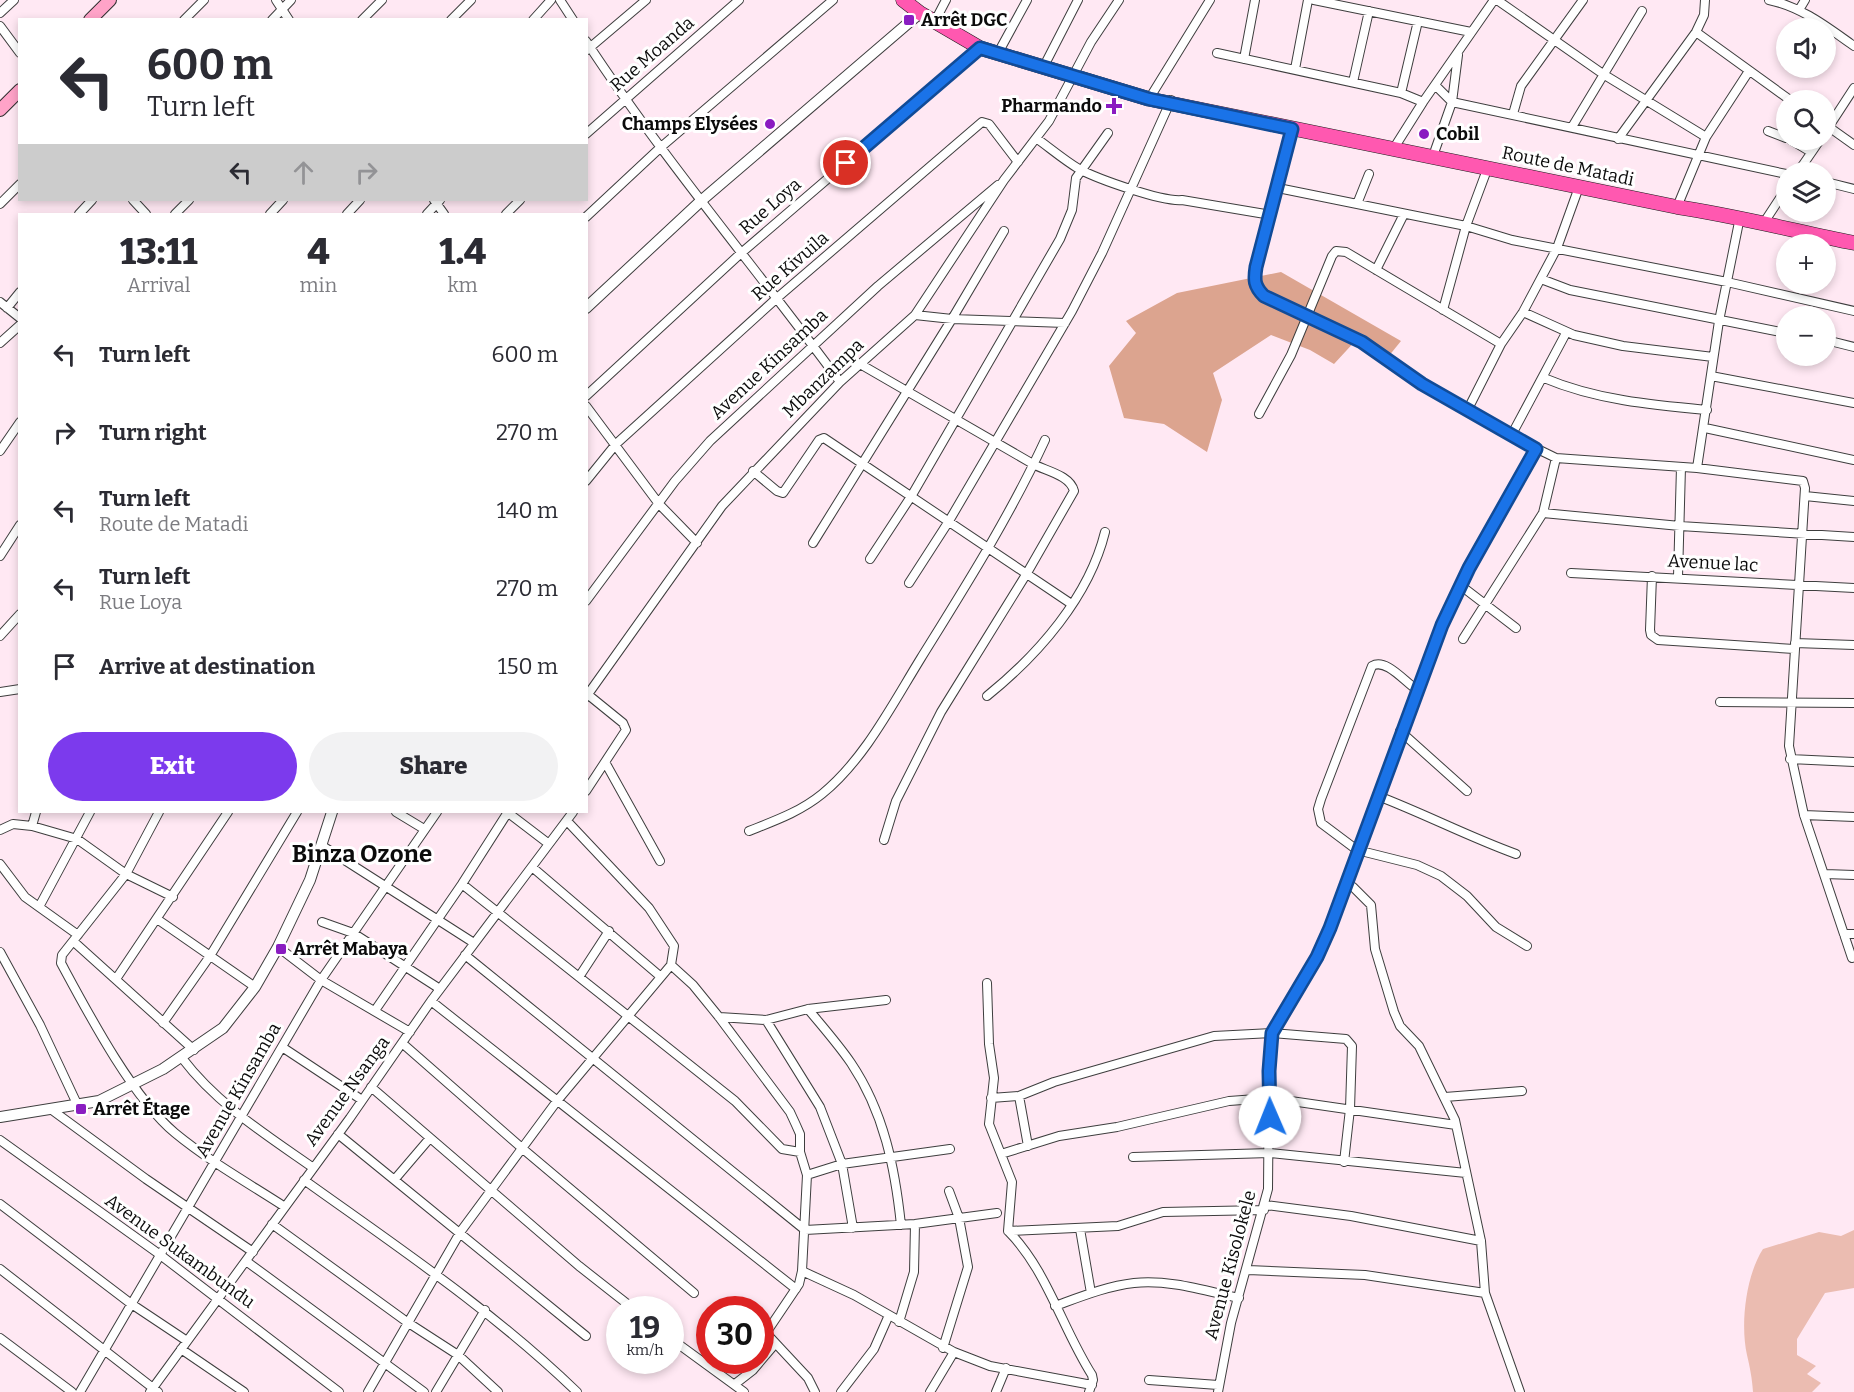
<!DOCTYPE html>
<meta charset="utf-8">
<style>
:root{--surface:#fff;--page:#f2f2f3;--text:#2b2b33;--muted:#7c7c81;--accent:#7c3aed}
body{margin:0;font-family:Bitter,serif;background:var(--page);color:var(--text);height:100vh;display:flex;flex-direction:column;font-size:22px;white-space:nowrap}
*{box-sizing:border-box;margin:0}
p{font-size:20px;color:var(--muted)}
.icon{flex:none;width:33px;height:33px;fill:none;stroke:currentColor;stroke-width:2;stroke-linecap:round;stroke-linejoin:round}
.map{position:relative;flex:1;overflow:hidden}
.drawer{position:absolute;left:18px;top:213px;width:570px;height:600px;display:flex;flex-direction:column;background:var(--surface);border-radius:0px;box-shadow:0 3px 9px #0003}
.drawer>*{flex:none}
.hud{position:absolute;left:18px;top:18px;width:570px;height:183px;border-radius:0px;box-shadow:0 3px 9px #0003;background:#fff;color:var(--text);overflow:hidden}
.fabs{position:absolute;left:1776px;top:18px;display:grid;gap:12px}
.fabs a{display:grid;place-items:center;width:60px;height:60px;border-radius:50%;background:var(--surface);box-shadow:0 3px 9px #0003;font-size:30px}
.speed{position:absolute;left:606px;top:1296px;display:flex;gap:12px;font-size:30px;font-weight:700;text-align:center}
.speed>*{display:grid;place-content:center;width:78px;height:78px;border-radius:50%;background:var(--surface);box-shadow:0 3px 9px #0003;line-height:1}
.speed small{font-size:15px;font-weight:400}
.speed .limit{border:9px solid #d22;background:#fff;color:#111}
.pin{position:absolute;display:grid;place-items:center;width:51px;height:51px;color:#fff;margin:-26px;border:3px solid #fff;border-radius:50%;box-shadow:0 2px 6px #0007}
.me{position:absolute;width:66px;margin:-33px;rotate:359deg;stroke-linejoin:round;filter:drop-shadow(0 0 4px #0008)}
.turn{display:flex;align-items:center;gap:21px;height:126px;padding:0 30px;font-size:27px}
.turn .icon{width:78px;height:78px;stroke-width:2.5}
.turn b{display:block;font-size:42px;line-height:51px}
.lanes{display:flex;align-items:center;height:57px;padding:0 30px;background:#0003;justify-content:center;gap:30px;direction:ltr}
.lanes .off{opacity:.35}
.eta{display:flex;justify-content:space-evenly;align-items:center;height:102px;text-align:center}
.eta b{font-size:36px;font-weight:800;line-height:42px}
.cta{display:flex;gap:12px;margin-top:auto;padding:12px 30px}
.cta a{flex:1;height:69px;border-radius:36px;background:var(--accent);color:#fff;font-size:24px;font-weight:800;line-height:69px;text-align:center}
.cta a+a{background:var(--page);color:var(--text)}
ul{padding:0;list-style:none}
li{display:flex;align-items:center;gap:18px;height:78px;padding:0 30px}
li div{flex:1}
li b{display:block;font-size:22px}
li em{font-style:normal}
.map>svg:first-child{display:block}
.green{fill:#ebbcb1}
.forest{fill:#dca48f}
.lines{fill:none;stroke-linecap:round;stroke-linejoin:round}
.minor-casing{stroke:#3e3e3e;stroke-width:10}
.tertiary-casing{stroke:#3e3e3e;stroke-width:12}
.secondary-casing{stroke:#2d2d2d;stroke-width:14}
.primary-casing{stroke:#1c1c1c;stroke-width:15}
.minor{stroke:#fff;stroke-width:8}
.tertiary{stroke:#fff;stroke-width:10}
.secondary{stroke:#ffa3c8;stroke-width:12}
.primary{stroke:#ff58b0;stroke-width:14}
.route-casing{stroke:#114b97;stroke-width:15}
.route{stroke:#1a73e8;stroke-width:10}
.poi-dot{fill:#8a1cc1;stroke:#fff;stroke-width:2}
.labels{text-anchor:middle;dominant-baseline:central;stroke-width:6;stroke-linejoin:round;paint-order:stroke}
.poi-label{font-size:18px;font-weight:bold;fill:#0b0b0b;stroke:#fff;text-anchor:start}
.street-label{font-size:18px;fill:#0b0b0b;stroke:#fff}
.district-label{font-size:24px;font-weight:bold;fill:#0b0b0b;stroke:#fff}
</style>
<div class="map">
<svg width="1854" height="1392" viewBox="0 0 1854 1392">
<rect width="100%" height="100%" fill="#ffe8f3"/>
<path class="green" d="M1854,1230V1288L1825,1293L1797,1339V1355L1816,1366L1807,1374L1821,1383L1812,1392H1753C1752,1378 1750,1368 1747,1355C1740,1324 1746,1275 1763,1249L1819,1232L1841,1236Z"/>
<path class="forest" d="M1281,272L1401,341L1388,357L1358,338L1334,364L1310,350L1271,335L1213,373L1222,400L1207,452L1164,424L1124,418L1109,366L1136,333L1126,321L1177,293Z"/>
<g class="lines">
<g class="minor-casing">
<path id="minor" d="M276,0L289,20
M560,0L573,20
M1314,0L1471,32
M1497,0L1603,74L1706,137
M1769,0C1802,7 1827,27 1854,46
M1799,10L1805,0
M0,13L14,0
M184,20L204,0
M272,20L291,0
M362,20L382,0
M451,20L471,0
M533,20L551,0
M935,21L946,0
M0,26L20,53
M1696,32L1790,100
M586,41C664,160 756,268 840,382
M587,50L646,0
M1217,53L1401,93L1423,102
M997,55L1027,0
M1244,59L1255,0
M1043,68L1078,0
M1295,69L1308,0
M1353,82L1369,11
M1435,85L1452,102L1786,174
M1401,93L1418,21
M1149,99L1210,0
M1513,114L1521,86L1583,0
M1826,125L1854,145
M1572,127L1642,11
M1292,129L1254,280L1264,296L1362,342L1422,384L1511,436L1556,458L1697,468L1803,481L1805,488L1789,746L1804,815L1852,958
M1768,131L1786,138
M1826,131L1854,88
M586,134L739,0
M1036,138C1050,148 1064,160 1079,169C1098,179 1162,202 1182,200L1271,215
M1618,139L1696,32L1704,15L1705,0
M1791,140L1811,152
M1394,148L1423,102L1494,0
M1433,156L1452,102L1458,55
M1798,172L1820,140
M1826,182L1854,189
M1278,188L1466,226L1512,240L1727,282L1854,311
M133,200L146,214
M434,200L444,214
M0,204L20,184
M1357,204L1369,174
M1677,207L1706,137L1749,71
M79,214L92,200
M175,214L189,200
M270,214L283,200
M347,214L360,200
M427,214L440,200
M506,214L520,200
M586,217L661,147L833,0
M1763,224L1786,189
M1376,270L1404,214
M1541,279L1570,290L1786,333
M0,302L20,318
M7,308L20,292
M1443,310L1466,226L1488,167
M1523,312L1574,335L1623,346L1713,357
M915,315L952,319L1065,323
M1826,340L1854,347
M0,343L20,325
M860,364C918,397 975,431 1033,464C1046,471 1070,475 1074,491L1027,573L941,712L896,801L884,840
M1711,376L1854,403
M1544,378C1596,400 1652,405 1707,410
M586,396L740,254L980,48
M586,406L659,504L697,543
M1468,409L1501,344L1523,312L1557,248L1579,187
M1259,414L1291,355L1332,256L1336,251L1346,252L1501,344
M1705,428L1854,460
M1511,436L1566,333
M0,451L20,422
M1697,468L1719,321L1740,217
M753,471L777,491L783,493L819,440L824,438L1070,603
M586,481L616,444L777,298L982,122L989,124L1018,162
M1805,496L1854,501
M1543,513L1680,526L1854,537
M813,543L952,319L1004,231
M0,556L20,525
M870,559L912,495L1060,239L1072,210L1076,178L1108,133
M1571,573L1854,588
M1652,576L1650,630L1651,635L1658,640L1794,649
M1678,577L1681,467
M909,583L949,521L1072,311L1102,253L1171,100
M1460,585L1516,628
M586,601L675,481L710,441L878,286L998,185
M0,636L20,614
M1463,639L1543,513L1556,458
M1795,643L1854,645
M1416,689C1404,681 1386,658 1372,666L1321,799L1318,809L1321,823L1357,850L1417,865L1441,876L1467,896L1496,927L1527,946
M0,692L20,689
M586,693L623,723L626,730L586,791
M987,696C1038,655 1089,597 1105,532
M586,697L722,506L840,382L915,315L1004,180L1049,121L1091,42L1119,0
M1720,702L1854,703
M1400,731L1467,791
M1790,759L1854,762
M605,762L660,861
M1378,796C1425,814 1469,837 1516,854
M159,812L126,874L62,955L61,963C88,1013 132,1097 175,1133C209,1161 248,1183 285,1207
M396,812L424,829
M507,812L549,844
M1804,815L1854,817
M32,826L36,812
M0,830L13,824L32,826L77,839L126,874L173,897
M749,831C774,821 800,812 822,794C864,760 892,705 921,658C965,587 1010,516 1045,440
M321,845L474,943
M0,864L25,897L78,935
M532,867L661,977
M1825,874L1854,875
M462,884L735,1101L782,1149L800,1152
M1345,886L1353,887L1371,905L1375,949L1394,1012L1400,1026L1419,1046L1455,1120L1481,1241L1485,1293L1520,1392
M39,907L90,812
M157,919L255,987
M322,922L353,933L440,989
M1844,934H1854
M73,941L194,1050
M278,947L321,980L410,1032
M0,952L40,1025L78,1106
M465,955L805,1230L915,1224L997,1213
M671,965L693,985L719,1017L790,1112L796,1125L800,1134V1152L807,1175L802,1271L799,1284L766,1333L808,1378L815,1392
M579,977L609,931
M116,979L228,812
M987,983L989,1044L994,1078L989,1124L1012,1182L1008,1231C1047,1270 1062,1328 1092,1375L1093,1380L1089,1392
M431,1001L796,1289
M376,1009L462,884L508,812
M808,1009C822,1026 838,1044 851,1063C884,1112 895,1168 901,1225
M719,1017L766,1020L808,1009L886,1000
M766,1020L820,1107L842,1164L853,1228
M163,1023L210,956L297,812
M402,1043L523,1149L694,1293
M282,1047L362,1100
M182,1058C217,1104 265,1134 312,1167
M371,1087L579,1266L635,1310
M1019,1096L1028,1146
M1445,1097L1522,1091
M991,1098L1019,1096L1054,1082L1214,1036L1272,1033L1346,1039L1352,1046L1350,1109L1344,1162
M52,1110L146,1179L253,1252
M338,1134L586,1336
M0,1140L159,1254L339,1392
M1001,1154L1059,1136L1117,1127L1229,1101L1270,1098L1456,1125
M1133,1157L1270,1153L1466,1173
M807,1175L842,1164L950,1149
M395,1179L430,1138
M304,1180C399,1248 493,1311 577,1392
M0,1204L130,1303L187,1341
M1266,1205L1351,1216L1481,1241
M272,1224L407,1322L458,1355L498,1392
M1080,1229L1091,1293
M1008,1231L1118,1226L1163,1212L1264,1210
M246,1261L424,1392
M0,1269L158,1392
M1248,1270L1365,1275L1485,1293
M802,1271L854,1295L954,1352L990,1366L1092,1385
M1055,1306C1080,1297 1107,1286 1134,1283C1168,1279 1206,1291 1239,1298
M899,1322L914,1272L915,1224
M0,1338L72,1392
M670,1338L744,1392
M943,1348L968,1267L959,1218L949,1191
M181,1349L244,1392
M1149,1380L1218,1385
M735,1384L753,1370L775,1344
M80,1392L321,980L437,812
M150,1392L350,1118L431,1001L573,812
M368,1392L461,1231L557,1101L671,965L674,946L649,908L567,821
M436,1392L485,1310
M841,1392L874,1349L889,1315
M930,1392L954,1352
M996,1392L1006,1368
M1218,1392L1231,1323L1268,1189L1269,1071L1272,1033L1317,957L1330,929L1442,625L1460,585L1536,449"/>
</g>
<g class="tertiary-casing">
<path id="tertiary" d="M586,308L702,200L920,13
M0,1117L99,1101L163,1069L223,1028L255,987L278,947L310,880L332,812"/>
</g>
<g class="secondary-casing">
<path id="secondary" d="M90,20L110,0
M0,110L20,90"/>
</g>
<g class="primary-casing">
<path id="primary" d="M903,0L920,13L980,48L1149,99L1677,207C1737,216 1795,231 1854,243"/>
</g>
<use href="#minor" class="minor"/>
<use href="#tertiary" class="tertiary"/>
<use href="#secondary" class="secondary"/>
<use href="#primary" class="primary"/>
</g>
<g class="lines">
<g class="route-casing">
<path id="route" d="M846,163L980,48L1149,99L1292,129L1256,267C1254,280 1254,286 1264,296L1362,342L1422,384L1536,449L1469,568L1442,625L1330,928L1317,957L1272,1033L1269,1071L1270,1117"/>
</g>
<use href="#route" class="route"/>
</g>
<g class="poi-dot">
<rect x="903" y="14" width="12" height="12" rx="3"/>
<path d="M1111 97h6v6h6v6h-6v6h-6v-6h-6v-6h6z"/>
<circle cx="770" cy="124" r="6"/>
<circle cx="1424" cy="134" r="6"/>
<rect x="275" y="943" width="12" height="12" rx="3"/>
<rect x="75" y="1103" width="12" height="12" rx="3"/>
</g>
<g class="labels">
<g class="poi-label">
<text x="921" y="20">Arrêt DGC</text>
<text x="1102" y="106" text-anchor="end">Pharmando</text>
<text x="758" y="124" text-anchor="end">Champs Elysées</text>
<text x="1436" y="134">Cobil</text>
<text x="293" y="949">Arrêt Mabaya</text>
<text x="93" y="1109">Arrêt Étage</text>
</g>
<g class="street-label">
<text transform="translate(652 54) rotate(-41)">Rue Moanda</text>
<text transform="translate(1568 166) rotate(12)">Route de Matadi</text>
<text transform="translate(770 206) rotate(-41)">Rue Loya</text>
<text transform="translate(790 266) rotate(-41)">Rue Kivuila</text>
<text transform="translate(769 364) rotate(-43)">Avenue Kinsamba</text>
<text transform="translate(823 378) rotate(-44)">Mbanzampa</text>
<text transform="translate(1713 563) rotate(3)">Avenue lac</text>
<text transform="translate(238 1090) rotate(-60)">Avenue Kinsamba</text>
<text transform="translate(347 1091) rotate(-54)">Avenue Nsanga</text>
<text transform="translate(180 1251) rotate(36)">Avenue Sukambundu</text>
<text transform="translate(1230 1265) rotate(-75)">Avenue Kisolokele</text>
</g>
<g class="district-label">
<text x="362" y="854">Binza Ozone</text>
</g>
</g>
</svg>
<div class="fabs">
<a><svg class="icon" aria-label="sound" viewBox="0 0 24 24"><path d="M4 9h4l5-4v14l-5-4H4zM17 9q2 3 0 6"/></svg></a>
<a><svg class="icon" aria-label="search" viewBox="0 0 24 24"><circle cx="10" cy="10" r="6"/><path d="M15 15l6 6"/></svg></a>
<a><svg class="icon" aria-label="layers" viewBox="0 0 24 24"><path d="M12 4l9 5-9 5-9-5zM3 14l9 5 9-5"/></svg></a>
<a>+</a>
<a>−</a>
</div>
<div class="speed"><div>19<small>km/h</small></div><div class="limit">30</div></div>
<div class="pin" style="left:846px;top:163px;background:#d93025"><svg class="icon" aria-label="arrive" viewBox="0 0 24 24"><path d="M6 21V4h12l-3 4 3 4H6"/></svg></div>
<svg class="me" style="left:1270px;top:1117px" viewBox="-20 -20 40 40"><circle r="19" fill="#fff"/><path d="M0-13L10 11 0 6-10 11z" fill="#1a73e8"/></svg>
<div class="hud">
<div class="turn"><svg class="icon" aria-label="left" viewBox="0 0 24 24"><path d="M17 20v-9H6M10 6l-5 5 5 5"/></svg><div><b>600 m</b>Turn left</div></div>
<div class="lanes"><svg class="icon" aria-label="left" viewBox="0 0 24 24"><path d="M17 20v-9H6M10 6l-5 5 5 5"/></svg><svg class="icon off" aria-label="ahead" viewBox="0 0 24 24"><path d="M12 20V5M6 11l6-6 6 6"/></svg><svg class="icon off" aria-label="right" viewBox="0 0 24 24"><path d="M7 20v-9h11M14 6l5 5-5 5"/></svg></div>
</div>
<section class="drawer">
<div class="eta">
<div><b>13:11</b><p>Arrival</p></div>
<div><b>4</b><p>min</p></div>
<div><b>1.4</b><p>km</p></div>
</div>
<ul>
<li><svg class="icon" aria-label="left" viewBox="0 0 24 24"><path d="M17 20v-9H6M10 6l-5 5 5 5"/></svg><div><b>Turn left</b></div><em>600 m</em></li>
<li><svg class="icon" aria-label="right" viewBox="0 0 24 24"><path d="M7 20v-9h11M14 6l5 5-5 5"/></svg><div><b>Turn right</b></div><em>270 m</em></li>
<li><svg class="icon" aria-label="left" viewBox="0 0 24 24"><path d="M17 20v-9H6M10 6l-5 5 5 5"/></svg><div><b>Turn left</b><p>Route de Matadi</p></div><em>140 m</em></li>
<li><svg class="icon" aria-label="left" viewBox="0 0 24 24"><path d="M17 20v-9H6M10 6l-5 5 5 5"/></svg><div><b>Turn left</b><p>Rue Loya</p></div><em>270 m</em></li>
<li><svg class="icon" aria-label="arrive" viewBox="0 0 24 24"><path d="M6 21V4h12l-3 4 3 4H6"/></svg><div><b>Arrive at destination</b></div><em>150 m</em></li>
</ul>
<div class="cta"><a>Exit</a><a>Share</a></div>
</section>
</div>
